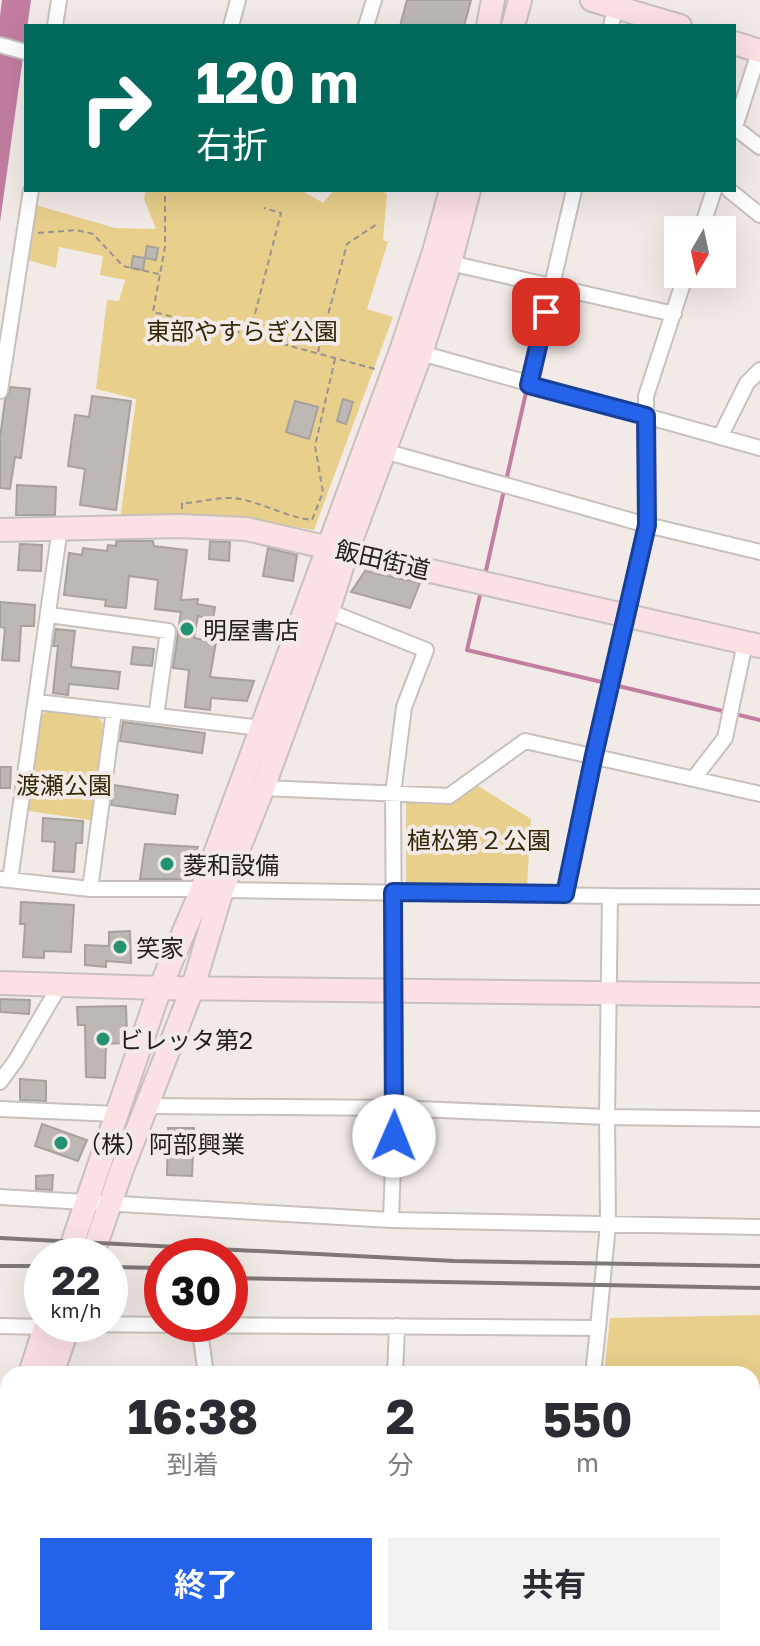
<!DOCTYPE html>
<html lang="ja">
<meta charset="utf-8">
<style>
:root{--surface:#fff;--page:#f2f2f3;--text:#2b2b33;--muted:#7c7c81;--accent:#2563eb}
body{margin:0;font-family:"Golos Text","Noto Sans JP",sans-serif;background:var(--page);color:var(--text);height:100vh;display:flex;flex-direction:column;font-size:30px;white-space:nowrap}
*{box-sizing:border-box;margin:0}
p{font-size:26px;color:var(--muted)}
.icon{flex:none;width:44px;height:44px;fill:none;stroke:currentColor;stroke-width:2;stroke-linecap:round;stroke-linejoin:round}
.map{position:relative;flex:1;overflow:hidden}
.side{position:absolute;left:0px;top:1366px;width:760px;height:280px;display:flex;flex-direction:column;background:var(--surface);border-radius:24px 24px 0 0;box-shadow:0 8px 32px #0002}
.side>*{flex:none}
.banner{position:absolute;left:24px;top:24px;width:712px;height:168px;border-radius:0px;box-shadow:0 8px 32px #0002;background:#00695c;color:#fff;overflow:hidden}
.needle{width:52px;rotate:189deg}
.tools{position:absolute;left:664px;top:216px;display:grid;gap:16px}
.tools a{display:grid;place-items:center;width:72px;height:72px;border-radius:0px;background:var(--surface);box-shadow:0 8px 32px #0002;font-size:40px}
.speed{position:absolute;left:24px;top:1238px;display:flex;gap:16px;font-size:40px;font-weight:700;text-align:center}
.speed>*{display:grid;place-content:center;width:104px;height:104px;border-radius:50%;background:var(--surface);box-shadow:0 8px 32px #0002;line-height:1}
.speed small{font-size:20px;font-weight:400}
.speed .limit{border:12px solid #d22;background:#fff;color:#111}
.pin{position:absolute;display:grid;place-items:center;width:68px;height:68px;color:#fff;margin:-34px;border-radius:16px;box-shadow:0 4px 12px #0006}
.me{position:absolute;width:88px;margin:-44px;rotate:1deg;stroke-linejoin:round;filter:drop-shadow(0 0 6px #0008)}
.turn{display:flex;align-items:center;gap:28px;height:168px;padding:0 40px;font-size:36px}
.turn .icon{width:104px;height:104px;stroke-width:2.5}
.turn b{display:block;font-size:56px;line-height:68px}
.eta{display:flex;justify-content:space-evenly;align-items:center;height:136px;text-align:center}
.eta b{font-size:48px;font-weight:700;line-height:56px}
.button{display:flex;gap:16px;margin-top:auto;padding:16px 40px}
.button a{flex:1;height:92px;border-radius:0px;background:var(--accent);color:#fff;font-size:32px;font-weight:700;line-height:92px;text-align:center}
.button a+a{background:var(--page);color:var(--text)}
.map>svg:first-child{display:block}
.green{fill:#e8cf8b}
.water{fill:#c27da0}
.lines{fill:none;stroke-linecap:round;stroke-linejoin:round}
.stream{stroke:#c27da0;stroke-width:4}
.building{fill:#bdb8b3;stroke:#a7a19c;stroke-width:2}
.street-casing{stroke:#c8c0bd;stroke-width:18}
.secondary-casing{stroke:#c8c0bd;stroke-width:26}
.path{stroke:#989290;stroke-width:2;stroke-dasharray:6 4;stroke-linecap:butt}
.street{stroke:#fff;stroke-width:14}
.secondary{stroke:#fce1e4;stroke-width:22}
.rail{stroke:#7e7876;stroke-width:4}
.route-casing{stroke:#184099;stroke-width:20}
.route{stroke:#2563eb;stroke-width:14}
.poi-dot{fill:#249171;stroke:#f2eae7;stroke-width:3}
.labels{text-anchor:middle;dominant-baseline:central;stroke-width:8;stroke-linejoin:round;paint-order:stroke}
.park-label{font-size:24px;fill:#342907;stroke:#f2eae7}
.street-label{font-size:24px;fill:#23201f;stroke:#f2eae7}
.poi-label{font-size:24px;fill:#23201f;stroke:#f2eae7;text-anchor:start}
</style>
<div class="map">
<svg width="760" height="1646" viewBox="0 0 760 1646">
<rect width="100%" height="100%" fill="#f2eae7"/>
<path class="green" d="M146,190H301L323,203L334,190H381L387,194L383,240L388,242L367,309L393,317L314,530L250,519L120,520L136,399L96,389L107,300L119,301L125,280L100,275L103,256L59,247L56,268L24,259L32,204L115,228L156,229L144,199Z
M47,710L97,716L103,724L91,820L28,811L42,715Z
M475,784L531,819L527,885L406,884V803H452Z
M760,1315V1391L752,1390V1374H604L610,1318Z"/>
<path class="water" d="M2,0H31L0,222V16Z"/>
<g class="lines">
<path class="stream" d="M506,481L527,388
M485,575L504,490
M481,591L467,650L606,683
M614,685L727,712
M735,714L760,720"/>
</g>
<path class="building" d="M407,0H471L464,26H400Z
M147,246L158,248L156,260L145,258Z
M133,256L145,258L143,270L131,268Z
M11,387L30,389L21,458L15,457L10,489L0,488V438L5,400Z
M92,396L131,401L116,510L80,505L85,469L68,466L75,415L89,417Z
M343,399L353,402L346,424L337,421Z
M295,401L318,407L309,439L286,432Z
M17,485L56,487L55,515H16Z
M116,541H153L154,546L187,550L181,600L198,599L197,604L215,607L213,619L198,616L194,638L216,642L210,677L254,681L247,701L211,698L210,710L185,707L189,670L173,668L181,612L155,609L158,580L129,576L126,608L105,606L106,600L64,595L69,553L82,555L83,548L107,551L108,545L116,546Z
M210,541L230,542L229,561L209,559Z
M20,544L42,545L41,571L18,570Z
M268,548L297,555L293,581L263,576Z
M365,571L420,583L410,608L351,592Z
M0,602L35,605L34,626H21L19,661L2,660L5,628L0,627Z
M56,629L75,631L71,667L120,672L118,689L69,684L68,695L53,693L58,646H53Z
M133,647L154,649L152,666L131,664Z
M123,722L205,733L202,753L120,741Z
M0,767H11L10,788H0Z
M114,785L178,795L175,814L111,805Z
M43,818L83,821L82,843H76L74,872L53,871L55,842L42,841Z
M145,844L198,847L187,879H140Z
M21,902L74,905L71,952L44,951V958L23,957L25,924H20Z
M130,931L131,963L106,961V967L85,965V945L109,946V932Z
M0,999L30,1000L29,1014L0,1012Z
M126,1006L127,1036H121V1043L106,1044L105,1078L86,1077L85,1025H78L77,1007Z
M20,1079L46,1081V1101L20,1100Z
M42,1124L87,1140L78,1161L35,1146Z
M168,1128H194L192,1176L167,1175Z
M53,1175L52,1190L36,1189V1176Z"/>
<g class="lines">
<g class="street-casing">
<path id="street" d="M55,26L59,0
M231,26L238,0
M366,26L374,0
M611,26L616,6
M0,45L26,52
M734,127L760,147
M734,130L760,49
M729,190L760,215
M701,230L714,190
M450,263L674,314
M421,353L760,448
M529,385L574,190
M0,391L31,190
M720,437L747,383L760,370
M384,451L647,525L760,552
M328,611L426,650L404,707L393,794L395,1108L391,1220
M49,615L168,631L156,716
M37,702L261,728
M694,778L725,738L745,643
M263,788L449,796L525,741L760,794
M0,879L90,889H202
M10,880L60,528
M90,889L114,711
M222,890L610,896L607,1117L608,1225L598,1328
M565,894L594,755L647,525L646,396L686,274
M610,896L760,897
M0,1082L16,1060L60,985
M147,1106L395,1108L607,1117L760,1119
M0,1109L117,1114
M0,1197L391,1220L760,1227
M69,1324L598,1328L593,1374
M199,1325L206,1374
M0,1326L45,1327
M395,1374L397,1326
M752,1400L760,1401
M752,1458L760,1459
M752,1633L760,1579
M85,1638V1646
M277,1638L278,1646
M597,1638L696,1646
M573,1646L574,1638"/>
</g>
<g class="secondary-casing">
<path id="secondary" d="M592,0L680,26
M488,26L493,0
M513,26L520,0
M734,43L760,51
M0,530L178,526L246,529L760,646
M0,983L160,988L760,995
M68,1256L160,988L202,889L402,348L434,252L451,190
M92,1256L122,1169L193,987L222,890L263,788L328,611L347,551L421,353L450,263L469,190
M30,1374L46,1324
M52,1374L69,1324
M0,1442L8,1424
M0,1500L8,1481"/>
</g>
<path class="path" d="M165,196V247L153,312L250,335L375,369
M38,233L76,230L93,234L123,266L159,274
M250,333L281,213L264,208
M318,352L347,244L377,224
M182,509V503C199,503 215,497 233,498C261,501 284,517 312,520L323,492L315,446L335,359"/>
<use href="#street" class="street"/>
<use href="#secondary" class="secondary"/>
<path class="rail" d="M0,1238L454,1261L760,1266
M0,1266H42
M110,1267L162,1268
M230,1278L760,1288"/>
</g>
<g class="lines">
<g class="route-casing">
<path id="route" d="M394,1136L393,892L565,894L594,755L647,525L646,416L529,385L546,312"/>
</g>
<use href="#route" class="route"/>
</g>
<g class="poi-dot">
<circle cx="187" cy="629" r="8"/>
<circle cx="167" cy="864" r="8"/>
<circle cx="120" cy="947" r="8"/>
<circle cx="103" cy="1039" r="8"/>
<circle cx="61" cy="1143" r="8"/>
</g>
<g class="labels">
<g class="park-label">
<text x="242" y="330">東部やすらぎ公園</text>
<text x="64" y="784">渡瀬公園</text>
<text x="479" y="839">植松第２公園</text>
</g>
<g class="street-label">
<text transform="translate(383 559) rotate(13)">飯田街道</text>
</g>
<g class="poi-label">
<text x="203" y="629">明屋書店</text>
<text x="183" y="864">菱和設備</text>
<text x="136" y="947">笑家</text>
<text x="119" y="1039">ビレッタ第2</text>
<text x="77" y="1143">（株）阿部興業</text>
</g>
</g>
</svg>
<div class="tools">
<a><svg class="needle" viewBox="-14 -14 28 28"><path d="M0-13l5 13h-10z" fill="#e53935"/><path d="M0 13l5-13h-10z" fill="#7c7c81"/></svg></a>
</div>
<div class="speed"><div>22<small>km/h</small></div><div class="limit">30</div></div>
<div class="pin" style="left:546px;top:312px;background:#d93025"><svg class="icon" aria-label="arrive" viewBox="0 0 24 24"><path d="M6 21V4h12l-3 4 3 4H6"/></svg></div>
<svg class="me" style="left:394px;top:1136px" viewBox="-20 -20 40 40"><circle r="19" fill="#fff"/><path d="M0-13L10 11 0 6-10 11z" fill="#2563eb"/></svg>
<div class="banner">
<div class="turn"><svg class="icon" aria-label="right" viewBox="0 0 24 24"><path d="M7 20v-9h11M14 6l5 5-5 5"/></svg><div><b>120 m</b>右折</div></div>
</div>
<section class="side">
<div class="eta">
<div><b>16:38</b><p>到着</p></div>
<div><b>2</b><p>分</p></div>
<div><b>550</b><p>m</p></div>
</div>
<div class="button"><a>終了</a><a>共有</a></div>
</section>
</div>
